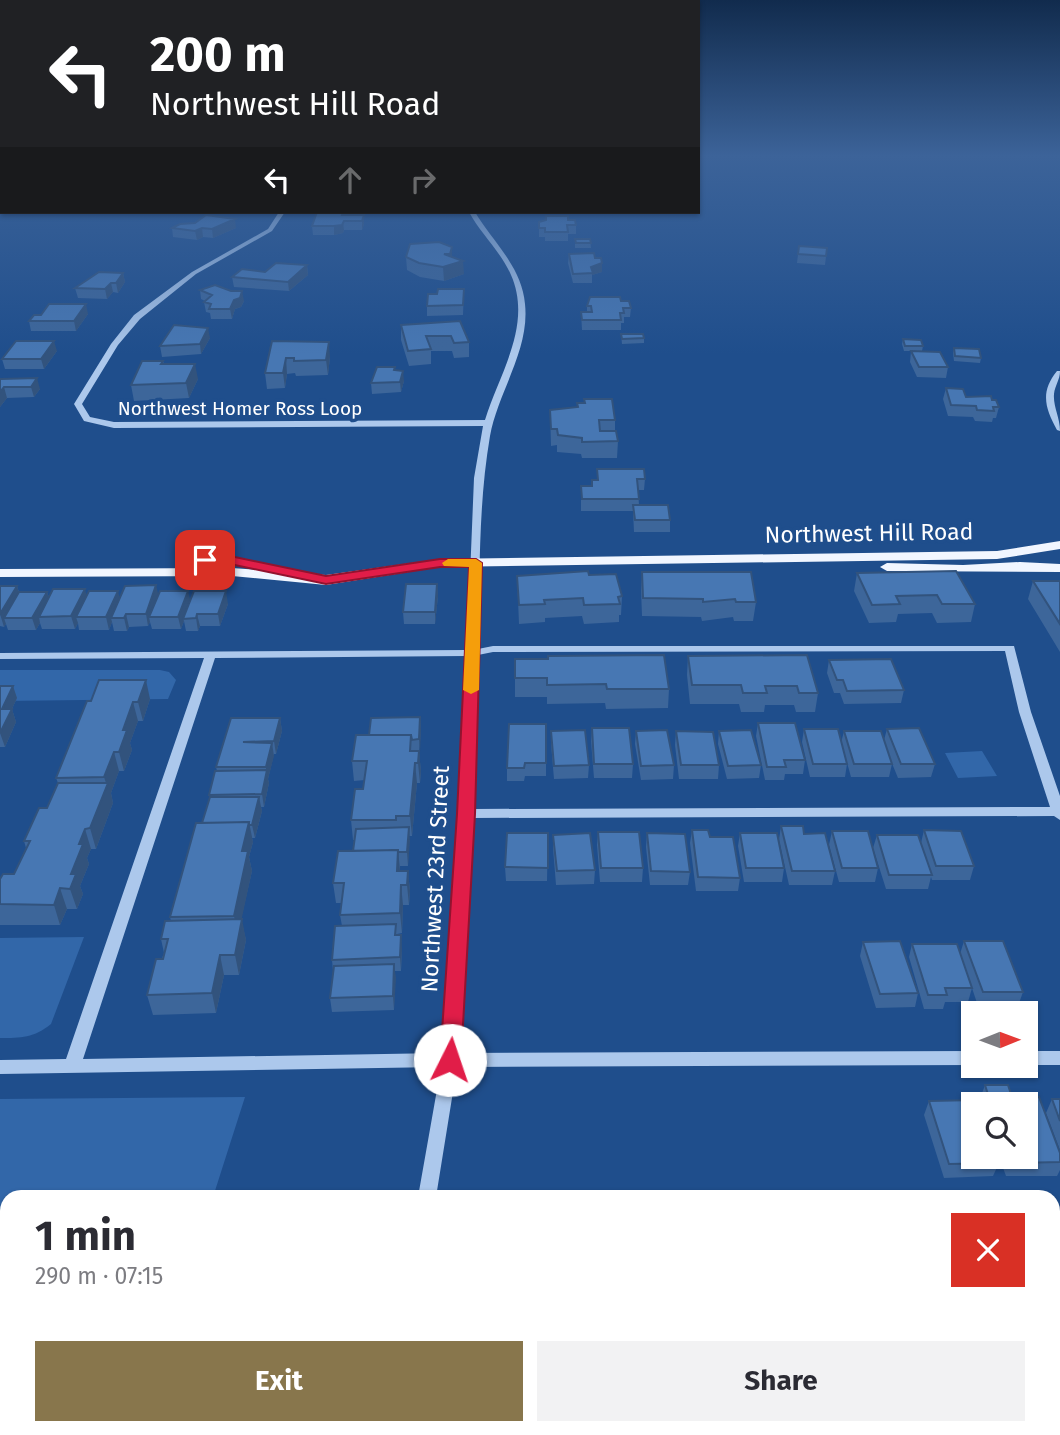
<!DOCTYPE html>
<meta charset="utf-8">
<style>
:root{--surface:#fff;--page:#f2f2f3;--text:#2b2b33;--muted:#7c7c81;--accent:#88764c}
body{margin:0;font-family:"Fira Sans",sans-serif;background:var(--page);color:var(--text);height:100vh;display:flex;flex-direction:column;font-size:26px;white-space:nowrap}
*{box-sizing:border-box;margin:0}
p{font-size:23px;color:var(--muted)}
.icon{flex:none;width:38px;height:38px;fill:none;stroke:currentColor;stroke-width:2;stroke-linecap:round;stroke-linejoin:round}
.map{position:relative;flex:1;overflow:hidden}
.drawer{position:absolute;left:0px;top:1190px;width:1060px;height:245px;display:flex;flex-direction:column;background:var(--surface);border-radius:21px 21px 0 0;box-shadow:0 2px 5px #0004}
.drawer>*{flex:none}
.hud{position:absolute;left:0px;top:0px;width:700px;height:214px;box-shadow:0 2px 5px #0004;background:#202124;color:#fff;overflow:hidden}
.needle{width:46px;rotate:89deg}
.controls{position:absolute;left:961px;top:1001px;display:grid;gap:14px}
.controls a{display:grid;place-items:center;width:77px;height:77px;border-radius:0px;background:var(--surface);box-shadow:0 2px 5px #0004;font-size:35px}
.pin{position:absolute;display:grid;place-items:center;width:60px;height:60px;color:#fff;margin:-30px;border-radius:14px;box-shadow:0 4px 10px #0006}
.me{position:absolute;width:77px;margin:-38px;rotate:4deg;stroke-linejoin:round;filter:drop-shadow(0 0 5px #0008)}
.turn{display:flex;align-items:center;gap:24px;height:147px;padding:0 35px;font-size:32px}
.turn .icon{width:91px;height:91px;stroke-width:2.5}
.turn b{display:block;font-size:49px;line-height:60px}
.lanes{display:flex;align-items:center;height:66px;padding:0 35px;background:#0003;justify-content:center;gap:35px;direction:ltr}
.lanes .off{opacity:.35}
.round{display:grid;place-items:center;flex:none;width:74px;height:74px;border-radius:0px;background:var(--page)}
.summary{display:flex;align-items:center;justify-content:space-between;height:119px;padding:0 35px}
h1{font-size:42px;font-weight:700;line-height:52px}
.primary-button{display:flex;gap:14px;margin-top:auto;padding:14px 35px}
.primary-button a{flex:1;height:80px;border-radius:0px;background:var(--accent);color:#fff;font-size:28px;font-weight:700;line-height:80px;text-align:center}
.primary-button a+a{background:var(--page);color:var(--text)}
.map>svg:first-child{display:block}
.green{fill:#3267a9}
.lines{fill:none;stroke-linecap:round;stroke-linejoin:round}
.minor{fill:#acc8ec;fill-rule:evenodd}
.major{fill:#f1f6ff;fill-rule:evenodd}
.wall{fill:#3d669a}
.shaded-wall{fill:#32537d}
.building{fill:#4777b3;stroke:#32537d;stroke-width:2}
.route{fill:#e11d48;stroke:#92132f;stroke-width:2}
.slow{fill:#f59e0b}
.labels{text-anchor:middle;dominant-baseline:central;stroke-width:7;stroke-linejoin:round;paint-order:stroke}
.far-street-label{font-size:19px;fill:#fff;stroke:#1f4e8c}
.street-label{font-size:23px;fill:#fff;stroke:#1f4e8c}
</style>
<div class="map">
<svg width="1060" height="1435" viewBox="0 0 1060 1435">
<rect width="100%" height="100%" fill="#1f4e8c"/>
<path class="green" d="M0,670H160L169,672L176,680L168,699L0,701Z
M982,751L997,776L958,778L945,753Z
M84,937L51,1024C34,1038 21,1038 0,1038V938Z
M245,1097L213,1197H7V1428H138L135,1435H0V1099Z"/>
<g class="lines">
<path class="minor" d="M2,164V168L0,169V165Z
M279,212H285L272,231L196,274L140,319L118,345L82,404L90,417L114,422L485,420C499,374 533,325 511,275C501,252 481,234 469,212H475C493,242 522,267 525,304C530,350 498,392 490,436C478,506 480,578 478,649L493,646H1014L1031,712L1060,796V820L1054,816L472,818L459,1053L973,1051V1065L457,1067L436,1197H418L441,1067L0,1074V1060L66,1059L204,658L0,659V653L467,650L474,478L483,426L114,428L84,421L74,404L111,344L134,315L192,272L268,229ZM1005,651L1019,712L1050,807L473,809L478,655L493,652ZM466,656L459,814L442,1053L83,1059L215,658Z
M1057,371H1060C1060,380 1055,385 1054,394C1053,407 1060,417 1060,431L1057,430C1045,408 1040,392 1057,371Z
M1026,1051H1060V1065H1026Z
M376,1428H396L395,1435H375Z"/>
<path class="major" d="M1060,541V549L997,559L440,567L326,585L232,576L0,577V569L232,568L326,575L440,559L997,551Z
M1020,562L1060,564V572L887,571L880,567L887,563L963,565Z"/>
</g>
<path class="wall" d="M223,212H245L244,213H224Z
M347,212L345,215H364V224L362,230H344L343,233L334,235H313L312,226Z
M568,220L576,225V234H568V241H545V237H539V222Z
M172,228H236L213,238L203,237L197,240L173,237Z
M575,239H590L591,248H575Z
M799,246L827,248L825,265L797,263Z
M452,247V257L464,274L444,281L420,277L407,270L406,257Z
M569,254L595,258L602,272L592,275V283H573L568,263Z
M307,265L308,275L289,291L234,287L232,277Z
M123,273L125,282L118,293L113,292L107,299L78,298L75,288Z
M464,289L463,315L427,316V306L437,294Z
M200,290L244,301L241,307L235,309L232,319H211L210,313L206,312L204,302L205,301L201,299Z
M621,301L631,308L630,317H624V323H621V330H582L581,312H587V306Z
M88,314L76,331H31L29,321L41,315Z
M460,321L469,342V357L454,358L452,351H431V364L409,366L401,340V325Z
M621,334L644,338V343L622,344Z
M210,338L201,354L162,357L160,346Z
M903,339L923,346L922,351H904L902,344Z
M272,341L330,357L328,375L296,376L295,373L287,374L285,388L267,389L265,373Z
M954,348L981,358L980,363L954,361L953,353Z
M57,351L44,369H5L2,359Z
M911,351L948,367L946,378L917,377L910,362Z
M163,361L164,364L198,379L189,398L134,401L131,385Z
M395,371L404,381L401,392L372,394L371,383Z
M0,379L40,389L34,397L7,398L0,407Z
M946,388L966,397L992,400L999,407L996,418H993L992,422L975,421L973,417L948,416L943,399Z
M577,403L615,420V431L618,441L617,458H582L581,454L557,452V445L551,446L550,410L577,408Z
M597,469L645,479L644,490H638L639,505L670,520V532H634L633,511H581V486H591L592,480H597Z
M642,572L756,602L753,621H734L733,617L702,621L701,617L642,616L641,590Z
M857,573L975,604L971,622L937,623L932,613L898,614L896,622L869,623L854,591Z
M589,575L622,596L621,615H619V622L584,624L582,616L545,618V622L519,624L517,576Z
M1033,581H1060V652L1028,599Z
M437,584L438,596L435,624H404L403,612Z
M0,586H17L19,592H47L49,597L87,596L119,598L158,594L190,600L228,604L220,626H200L198,631H186L184,621L181,629H152L150,622L148,626L129,627L127,631H114L112,622L109,630H79L78,623L75,629H42L40,623L36,630H8L6,624L4,627L0,626Z
M807,655L818,693L815,712H796L794,705H765L764,712H741L739,704H690L687,675L688,656Z
M515,659L669,689L668,708L606,709L605,703L547,704V697H515Z
M829,660L904,690L901,703L844,704L840,693H834L827,673Z
M0,686H13L17,698L12,709L16,722L5,747H0Z
M150,699L143,721H138L130,743L132,750L124,771H119L111,793L113,803L96,849H91L87,858L89,864L80,886L83,894L77,909H67L60,925H0V879L14,874L26,848L24,841L47,808L58,783L56,778L87,701Z
M420,717L421,730L419,753L421,771L420,783H417L412,836H409L408,866H400V871H408L410,891L409,905H403L402,933L397,934L402,949L401,971H395L394,1010L332,1012L330,998L333,971L332,960L342,926L340,915L341,903H336L333,883L353,851L354,840H353L351,820L363,789L365,780L354,781L352,761L369,735Z
M280,718L282,731L276,754H274L268,779L269,783L264,807H261L262,811L255,838H252L253,842L249,857L252,871L241,919L246,940L239,975H224L216,1013L153,1015L147,995L164,953L161,939L171,921L170,917L202,823L210,797L209,795L217,771L216,767Z
M758,723L805,760L803,774H785L784,780H765L756,736Z
M546,724V776H525L524,781H507V768Z
M592,728L633,764L632,778H594L591,741Z
M804,729L841,743L844,731L884,740L887,729L935,764L931,777L898,778L891,761L892,764L889,777H851L846,759L847,764L845,777H810L802,742Z
M551,731L589,765L588,778L554,779L551,744Z
M636,731L674,765L673,779L641,780L635,744Z
M676,731L719,765L718,779H679L675,745Z
M719,731L761,765L759,778L727,779L718,744Z
M781,826L804,834L835,871L832,885H789L779,840Z
M692,830L710,837L740,878L738,891H696L690,843Z
M924,830L974,866L970,880H932L931,877L928,889H886L873,848L877,835L921,843Z
M832,831L878,868L875,882H839L829,845Z
M598,832L643,868L642,882H600L597,845Z
M548,833L547,881H506L505,867Z
M647,833L690,872L688,885H650L646,847Z
M740,833L784,868L782,882H744L738,846Z
M553,835L595,870L594,884L556,885L553,848Z
M964,941L1023,992L1018,1006H978L972,988L968,1002H945L943,1009H924L909,957L912,944L960,954Z
M863,942L918,993L915,1007L876,1008L860,956Z
M985,1085H1008L1012,1097H1039L1060,1153V1170L1057,1176H1006L999,1157H1026V1104H982L980,1099Z
M1052,1099H1060V1150L1046,1113Z
M929,1101L999,1163L993,1176L944,1178L924,1115Z"/>
<path class="shaded-wall" d="M343,212H347L343,222L344,230L343,233L334,235V226L342,215Z
M364,215V224L362,230V221Z
M235,219L236,228L213,238L212,229Z
M202,228L203,237L197,240L195,231Z
M452,247V260L463,261L464,274L444,281L443,267L450,265V254Z
M602,263V272L592,275L591,267Z
M307,265L308,275L289,291L288,282Z
M123,273L125,282L118,293L116,283Z
M111,283L113,292L107,299L105,289Z
M242,291L244,301L241,307L235,309L232,319L230,309L234,300Z
M86,304L88,314L76,331L74,321Z
M208,328L210,338L201,354L200,344Z
M54,341L57,351L44,369L41,359Z
M329,342L330,357L328,375L326,360Z
M286,358L287,374L285,388L283,373Z
M195,364L198,379L189,398L186,383Z
M403,371L404,381L401,392L400,382Z
M37,378L40,389L34,397L31,387Z
M4,387L7,398L0,407V392Z
M437,584L438,596L435,624V612Z
M156,585L159,597L149,617L150,622L148,626L146,614Z
M17,586L21,599L4,618L6,624L4,627L0,614Z
M85,589L88,601L76,617L78,623L75,629L71,616Z
M118,591L121,603L111,618L112,622L109,630L106,617Z
M188,591L191,603L183,619L184,621L181,629L178,617Z
M226,591L228,604L220,626L218,614Z
M47,592L51,604L39,617L40,623L36,630L32,618Z
M126,614L129,627L127,631L124,618Z
M197,614L200,626L198,631L196,618Z
M146,680L150,699L143,721L138,702Z
M13,686L17,698L12,709L16,722L5,747L0,733L2,709Z
M133,702L138,721L130,743L132,750L124,771L119,752L123,730Z
M420,717L421,730L420,753L419,739Z
M280,718L282,731L276,754L274,741Z
M272,743L274,756L268,779L269,783L264,807L262,794L266,771V767Z
M419,751L421,771L420,783L418,763Z
M114,752L119,771L111,793L113,803L96,849L90,828L107,786L104,777Z
M415,763L417,783L412,836L410,816Z
M259,797L262,811L255,838L252,825Z
M249,822L253,842L249,857L252,871L238,936L234,916L242,851Z
M409,827L410,841L408,866L407,852Z
M85,829L91,849L87,858L89,864L80,886L83,894L77,909L70,889L71,874L79,844Z
M398,850L400,870L399,891L397,871Z
M408,871L410,891L409,905L407,885Z
M401,885L403,905L402,933L400,913Z
M60,888L67,909L60,925L54,905Z
M242,919L246,940L239,975L235,955Z
M401,935L402,949L401,971L400,957Z
M220,955L224,975L216,1013L212,993Z
M394,964L396,978L394,1010L393,996Z"/>
<path class="building" d="M317,212H343L342,215H364L362,221H344L342,225L334,226H312Z
M206,215L235,219L212,229L202,228L195,231L172,228L180,224L195,223Z
M546,216H568V220H575L576,225H567L568,232H545V228H539V222L546,220Z
M575,239H590L591,243H576Z
M439,242L452,247L450,254H444L463,261L443,267L419,263L406,257L410,244Z
M799,246L827,248L826,256L798,254Z
M594,253L595,258H601L602,263L591,267L593,273L573,274L569,254Z
M276,263L307,265L288,282L232,277L242,269L265,272Z
M99,272L123,273L116,283H111L105,289L75,288Z
M215,285L231,291H242L240,298L234,300L230,309H209L211,304L204,302L212,295L200,290Z
M438,289H464L463,305L427,306L428,294H437Z
M590,297H620L621,301H629L631,308H623L624,313H620L621,320H582L581,312H592L591,306H587Z
M49,304H86L74,321H29L34,315H41Z
M460,321L469,342L454,343L451,336H426L431,349L408,351L401,325Z
M174,325L208,328L200,344L160,346Z
M621,334H643L644,338L622,339Z
M903,339L921,340L923,346H905Z
M16,341H54L41,359H2Z
M272,341L329,342L326,360L294,361V358H286L283,373H265Z
M954,348L979,349L981,358L955,356Z
M911,351L940,352L948,367H919Z
M142,361H163L161,364H195L186,383L131,385Z
M377,367H395L394,370L403,371L400,382L371,383Z
M37,378L31,387H4L0,392V379Z
M946,388L963,389L966,397L991,396L992,400H996L999,407H993L994,411L977,410L976,406L951,405Z
M584,399H612L615,420H599L600,431H616L618,441L582,442V438L558,435L557,429H551L550,410L578,407L577,403H585Z
M597,469H644L645,479H637L639,499H582L581,486H592V480H598Z
M633,505H668L670,520H635Z
M588,571L589,575L616,574L622,596L618,597L620,604L584,605L583,598L544,600L545,604L519,605L517,576Z
M956,571L975,604H942L937,595L896,596L900,604L872,605L857,573Z
M642,572H751L756,602H736L735,599L703,602V599L643,598Z
M1033,581H1060V624Z
M406,584H437L435,612H403Z
M156,585L146,614H126L124,618H111L125,586Z
M0,586H17L0,614Z
M53,589H85L71,616L39,617Z
M89,591H118L106,617H76Z
M160,591H188L178,617H149Z
M194,591H226L218,614H197L196,618L183,619Z
M19,592H47L32,618H4Z
M664,655L669,689H607L606,684L547,685V678H515V659H548V656Z
M807,655L818,693H799L797,686H765L767,693H743L741,685H692L688,656Z
M891,659L904,690L847,691L843,680H837L829,660Z
M99,680H146L138,702H133L123,730H127L119,752H114L104,777L56,778L87,701H91Z
M0,686H13L2,709H12L0,733Z
M420,717L419,739L412,740L411,735H369L371,718Z
M231,718H280L274,741L243,742L272,743L266,767H216Z
M758,723H795L805,760H784L786,767H767Z
M509,724H546V763H525L524,768H507Z
M592,728H629L633,764H594Z
M919,728L935,764H901L887,729Z
M804,729H838L847,764H813Z
M585,730L589,765L554,766L551,731Z
M667,730L674,765L641,766L636,731Z
M751,730L761,765L728,766L719,731Z
M676,731L713,732L719,765H681Z
M844,731H881L892,764H854Z
M356,735H411L410,751H419L418,763H415L410,816H396V820H351L355,789H363L367,761H352Z
M267,770L262,794L209,795L215,771Z
M58,783H108L90,828L85,829L79,844H83L71,874H76L70,889L60,888L54,905L0,904V879L3,874H14L30,841H24L39,808H47Z
M210,797H259L252,825H249V822L202,823Z
M249,822L242,851H248L234,916L170,917L196,823Z
M781,826H803L804,834L825,833L835,871H792Z
M409,827L407,852H398V850L353,851L356,829Z
M692,830H708L710,837H733L740,878L698,877Z
M924,830L961,831L974,866H936Z
M832,831H868L878,868H842Z
M598,832H639L643,868H601Z
M507,833H548V868L505,867Z
M590,833L595,870L557,871L553,835Z
M647,833L685,834L690,872L651,871Z
M740,833H777L784,868H746Z
M877,835H918L932,875H889Z
M398,850L397,871H408L407,885H401L400,913L340,915L344,883H333L338,851Z
M242,919L235,955H220L212,993L147,995L156,959H163L168,939H161L165,921Z
M396,924L395,935H401L400,957L332,960L335,926Z
M900,941L918,993L880,994L863,942Z
M964,941H1003L1023,992H983Z
M912,944H957L972,988H945L947,995H928Z
M394,964L393,996L330,998L334,966Z
M985,1085H1008L1012,1097H1039L1060,1153V1162L1011,1163L1009,1157H1026V1104H991Z
M1052,1099H1060V1121Z
M976,1100L978,1104H973V1157H997L999,1163L949,1164L929,1101Z"/>
<linearGradient id="sky" x2="0" y2="1"><stop stop-color="#112b4d"/><stop offset="0.44" stop-color="#3c6399"/><stop offset="1" stop-color="#3c6399" stop-opacity="0"/></linearGradient>
<rect width="1060" height="354" fill="url(#sky)"/>
<path class="route" d="M230,556L326,576L440,559H476L482,563L475,814L461,1060L458,1066L450,1068L443,1066L440,1060L457,814L469,567H440L326,584L230,564H205L198,560L205,556Z"/>
<path class="slow" d="M448,559H476L482,563L479,690L471,694L463,690L469,567L444,566L442,563Z"/>
<g class="labels">
<g class="far-street-label">
<text x="240" y="408">Northwest Homer Ross Loop</text>
</g>
<g class="street-label">
<text transform="translate(869 533) rotate(-1)">Northwest Hill Road</text>
<text transform="translate(435 879) rotate(-87)">Northwest 23rd Street</text>
</g>
</g>
</svg>
<div class="controls">
<a><svg class="needle" viewBox="-14 -14 28 28"><path d="M0-13l5 13h-10z" fill="#e53935"/><path d="M0 13l5-13h-10z" fill="#7c7c81"/></svg></a>
<a><svg class="icon" aria-label="search" viewBox="0 0 24 24"><circle cx="10" cy="10" r="6"/><path d="M15 15l6 6"/></svg></a>
</div>
<div class="pin" style="left:205px;top:560px;background:#d93025"><svg class="icon" aria-label="arrive" viewBox="0 0 24 24"><path d="M6 21V4h12l-3 4 3 4H6"/></svg></div>
<svg class="me" style="left:450px;top:1060px" viewBox="-20 -20 40 40"><circle r="19" fill="#fff"/><path d="M0-13L10 11 0 6-10 11z" fill="#e11d48"/></svg>
<div class="hud">
<div class="turn"><svg class="icon" aria-label="left" viewBox="0 0 24 24"><path d="M17 20v-9H6M10 6l-5 5 5 5"/></svg><div><b>200 m</b>Northwest Hill Road</div></div>
<div class="lanes"><svg class="icon" aria-label="left" viewBox="0 0 24 24"><path d="M17 20v-9H6M10 6l-5 5 5 5"/></svg><svg class="icon off" aria-label="ahead" viewBox="0 0 24 24"><path d="M12 20V5M6 11l6-6 6 6"/></svg><svg class="icon off" aria-label="right" viewBox="0 0 24 24"><path d="M7 20v-9h11M14 6l5 5-5 5"/></svg></div>
</div>
<section class="drawer">
<div class="summary"><div><h1>1 min</h1><p>290 m · 07:15</p></div><a class="round" style="background:#d93025;color:#fff"><svg class="icon" aria-label="close" viewBox="0 0 24 24"><path d="M6 6l12 12M18 6L6 18"/></svg></a></div>
<div class="primary-button"><a>Exit</a><a>Share</a></div>
</section>
</div>
